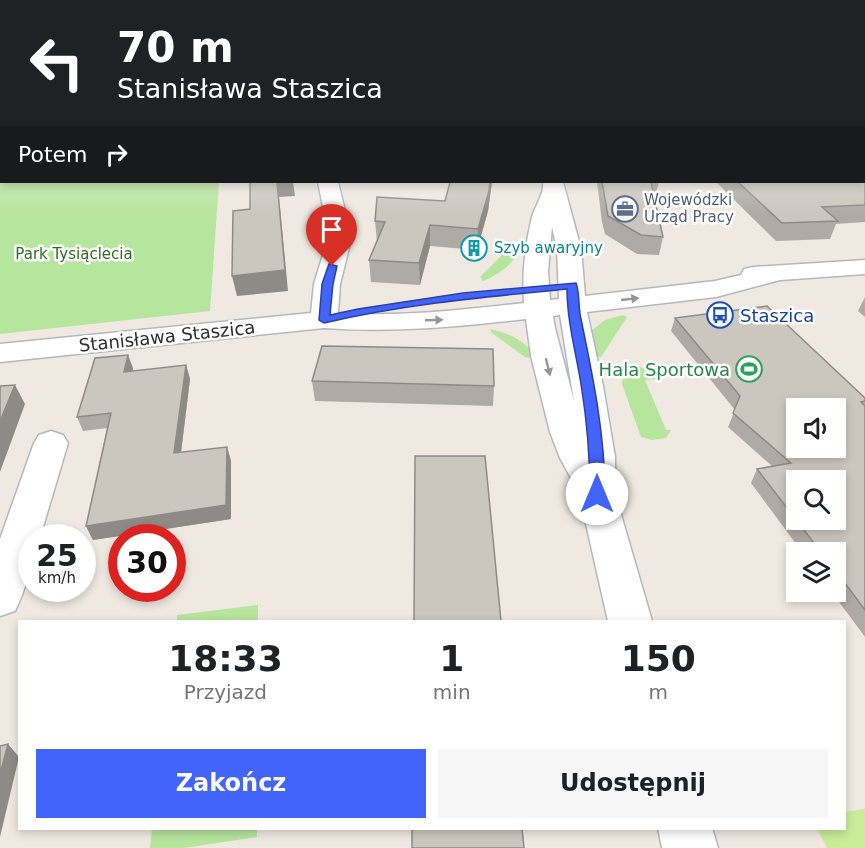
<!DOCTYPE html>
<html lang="pl">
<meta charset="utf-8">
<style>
:root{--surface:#fff;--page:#f6f6f6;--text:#202124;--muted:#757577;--accent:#4264fb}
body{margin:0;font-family:"DejaVu Sans",sans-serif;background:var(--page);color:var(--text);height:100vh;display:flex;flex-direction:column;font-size:22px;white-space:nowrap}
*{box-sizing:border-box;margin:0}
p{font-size:20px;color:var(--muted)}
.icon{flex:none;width:33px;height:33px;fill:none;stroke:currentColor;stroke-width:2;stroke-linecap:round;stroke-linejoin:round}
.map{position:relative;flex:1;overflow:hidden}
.side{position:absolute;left:18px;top:620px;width:828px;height:210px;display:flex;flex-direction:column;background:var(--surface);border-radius:0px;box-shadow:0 3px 9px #0003}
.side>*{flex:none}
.hud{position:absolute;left:0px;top:0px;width:866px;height:183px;box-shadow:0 3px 9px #0003;background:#202124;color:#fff;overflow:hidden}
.controls{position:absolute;left:786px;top:398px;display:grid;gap:12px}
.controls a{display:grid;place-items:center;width:60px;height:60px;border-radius:0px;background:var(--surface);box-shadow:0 3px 9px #0003;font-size:30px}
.speed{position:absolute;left:18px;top:524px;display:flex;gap:12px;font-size:30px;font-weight:700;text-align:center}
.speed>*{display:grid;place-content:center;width:78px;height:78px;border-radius:50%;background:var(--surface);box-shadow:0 3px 9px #0003;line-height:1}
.speed small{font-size:15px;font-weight:400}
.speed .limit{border:9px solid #d22;background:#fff;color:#111}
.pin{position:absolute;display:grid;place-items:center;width:51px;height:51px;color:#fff;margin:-62px -26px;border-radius:50% 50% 50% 0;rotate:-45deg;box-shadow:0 0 6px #0007}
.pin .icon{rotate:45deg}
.me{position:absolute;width:66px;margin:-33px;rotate:0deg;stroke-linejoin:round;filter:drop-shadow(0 0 4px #0008)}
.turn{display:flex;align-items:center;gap:21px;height:126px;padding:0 18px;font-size:27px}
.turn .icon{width:78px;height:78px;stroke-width:2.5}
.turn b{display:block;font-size:42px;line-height:51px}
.then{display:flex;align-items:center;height:57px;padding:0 18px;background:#0003;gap:12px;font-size:22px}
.eta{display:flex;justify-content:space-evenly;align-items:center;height:102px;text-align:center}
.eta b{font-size:36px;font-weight:800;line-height:42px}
.cta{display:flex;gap:12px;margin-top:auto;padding:12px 18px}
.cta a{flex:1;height:69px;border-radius:0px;background:var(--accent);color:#fff;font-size:24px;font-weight:800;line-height:69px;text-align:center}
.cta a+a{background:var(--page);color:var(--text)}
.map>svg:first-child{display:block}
.green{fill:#b6e59e}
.pitch{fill:#c9ec9a}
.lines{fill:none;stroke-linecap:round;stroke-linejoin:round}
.minor-casing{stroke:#b4b7c1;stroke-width:3}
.minor{fill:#fff;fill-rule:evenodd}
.wall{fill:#afaba4}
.shaded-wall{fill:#8e8b86}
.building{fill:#cbc7bf;stroke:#8e8b86;stroke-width:1.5;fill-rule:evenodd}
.oneway{fill:#969696}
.route{fill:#4264fb;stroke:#2b41a3;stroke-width:1.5}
.labels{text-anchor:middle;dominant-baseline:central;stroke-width:5;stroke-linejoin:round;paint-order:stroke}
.far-service-label{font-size:15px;fill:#4e5e75;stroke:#fff;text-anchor:start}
.far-culture-label{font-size:15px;fill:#0d838f;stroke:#fff;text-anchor:start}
.far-park-label{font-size:15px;fill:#2c6e1b;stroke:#fff}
.transit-label{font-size:18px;fill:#164399;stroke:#fff;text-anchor:start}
.street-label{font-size:18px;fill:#2e2e2e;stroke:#fff}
.leisure-label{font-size:18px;fill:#27864d;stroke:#fff;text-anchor:end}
</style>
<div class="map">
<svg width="865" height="848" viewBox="0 0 865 848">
<rect width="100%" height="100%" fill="#efe9e1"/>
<path class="green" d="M0,95L2,182H219L210,311L0,334Z
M506,251L520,252C509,266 500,274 483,281L480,277Z
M623,315L627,317L601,357H595L591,331L605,320Z
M490,329C510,334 526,340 537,359L525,357L492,333Z
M638,366L652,372L657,379L645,380L666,430H671L666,438L652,440L641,437L622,384L624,371L629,367Z
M258,605V621H177V615Z
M152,828H257V837L184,848H150Z"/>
<path class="pitch" d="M865,809V848H827L817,828H844L845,812Z"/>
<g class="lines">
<g class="minor-casing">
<path id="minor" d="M318,182H338L349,227V248L340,284L338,313C401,317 462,310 524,303C522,274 525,245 532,217C535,206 545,193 543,182H563L581,249L585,296L715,281L741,275L744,269L753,267L865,260V274L780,280L716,297L587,312L603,386L615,457V494L652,621H608L579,493L560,458L550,432L531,356L526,319C458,327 392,333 324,328L0,362V344L311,313L314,284L325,248L327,227ZM552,227L557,249L559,299L550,300L548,271ZM560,315L574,401L555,328L553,316Z
M51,431L63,435L68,443L40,537H32C32,564 27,587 15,611L0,616V539L34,443L39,435Z
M658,828H712L718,848H662Z"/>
</g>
<use href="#minor" class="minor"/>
</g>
<path class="wall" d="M864,106H865V121H864Z
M865,174V222L836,224L830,239L776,241L716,182H864Z
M450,182H492L488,211L477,250L430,246L420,285L371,282L369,260L377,242L375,221L445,201Z
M597,182H659L655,197L654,196L663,237L659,255L637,254L605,234L602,222Z
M865,297V317L858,311Z
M675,318L865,398V637L831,591H836V552H802L751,483L757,469L772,466L728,427L735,410L671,331Z
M186,365L190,379L181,453L227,447L231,461V519L93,540L86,526L107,428L83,431L77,417L133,368V371Z
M312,381L494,386L493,406L315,401Z"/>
<path class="shaded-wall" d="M277,182H293L295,196L279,197L288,291L237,296L232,276Z
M490,182H492L488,211L477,250L478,229Z
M430,225V246L420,285L419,263Z
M128,355L133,368L129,386L124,372Z
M186,365L190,379L179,468L174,453Z
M15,385L25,404L0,472V421Z
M227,447L231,461V519L93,540L86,526Z
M8,744L19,757L0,837V774Z"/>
<path class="building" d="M864,173L865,174V205L822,207L838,221L782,223L738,182H864Z
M250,182H277L285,270L232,276L233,211L250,209Z
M450,182H490L489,191L478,229L430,225L419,263L369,260L385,222L375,221L377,197L445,201Z
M602,182H651L663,237L641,235L608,216Z
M767,306L865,398V401L861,402L865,406V610L836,571V552H821L757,469L791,463L733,413L740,396L675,318ZM796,408H836V447H796ZM796,480H836V519H796Z
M322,346L493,349L494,386L312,381Z
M128,355L124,372L186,365L174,453L227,447L226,505L86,526L111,413L77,417L95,358Z
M15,385L0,421V386Z
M415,456H485L501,621H414Z
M8,744L0,774V746Z
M412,828H522L524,848H412Z"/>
<defs><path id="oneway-solid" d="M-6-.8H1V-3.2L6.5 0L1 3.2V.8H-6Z" transform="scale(1.5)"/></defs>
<g class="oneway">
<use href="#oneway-solid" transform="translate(630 299) rotate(-6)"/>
<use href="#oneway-solid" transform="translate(434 320) rotate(-2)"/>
<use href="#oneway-solid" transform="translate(548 367) rotate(76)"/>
</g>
<linearGradient id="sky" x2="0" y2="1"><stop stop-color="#7abfeb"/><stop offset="0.44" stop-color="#f8f5f2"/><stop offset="1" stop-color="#f8f5f2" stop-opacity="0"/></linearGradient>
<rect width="865" height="214" fill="url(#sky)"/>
<path class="route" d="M329,264L337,266L333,284L330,315L358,309L463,293L576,283C580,293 578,308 581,319C593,377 605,435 605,494L603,498H592L590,494C590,457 587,421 581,384C576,353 567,321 567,289C485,297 404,304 324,323L319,320L322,284Z"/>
<defs>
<g id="office-ring" transform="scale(1.35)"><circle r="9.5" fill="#fff" stroke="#5c6f8a" stroke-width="1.5"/><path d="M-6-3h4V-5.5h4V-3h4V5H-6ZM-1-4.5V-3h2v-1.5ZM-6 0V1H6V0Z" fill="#5c6f8a"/></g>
<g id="building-ring" transform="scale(1.35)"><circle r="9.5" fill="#fff" stroke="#0f9aa8" stroke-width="1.5"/><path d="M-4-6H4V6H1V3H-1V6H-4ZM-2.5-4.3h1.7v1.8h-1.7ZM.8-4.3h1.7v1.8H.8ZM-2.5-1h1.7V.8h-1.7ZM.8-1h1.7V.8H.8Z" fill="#0f9aa8"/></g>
<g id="bus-ring" transform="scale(1.35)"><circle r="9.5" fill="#fff" stroke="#1a4fb4" stroke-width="1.5"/><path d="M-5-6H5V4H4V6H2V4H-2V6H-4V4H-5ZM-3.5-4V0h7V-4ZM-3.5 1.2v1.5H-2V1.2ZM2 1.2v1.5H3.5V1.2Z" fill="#1a4fb4"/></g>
<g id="stadium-ring" transform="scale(1.35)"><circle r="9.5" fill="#fff" stroke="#2e9e5b" stroke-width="1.5"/><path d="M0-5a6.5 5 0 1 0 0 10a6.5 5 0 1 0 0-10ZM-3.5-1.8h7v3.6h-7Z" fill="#2e9e5b"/></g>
</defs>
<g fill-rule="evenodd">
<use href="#office-ring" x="625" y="209"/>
<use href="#building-ring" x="474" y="248"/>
<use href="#bus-ring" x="720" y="315"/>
<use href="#stadium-ring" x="749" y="369"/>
</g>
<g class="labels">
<g class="far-service-label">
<text x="644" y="200">Wojewódzki<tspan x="644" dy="17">Urząd Pracy</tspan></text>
</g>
<g class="far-culture-label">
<text x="494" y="248">Szyb awaryjny</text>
</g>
<g class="far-park-label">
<text x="74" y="254">Park Tysiąclecia</text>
</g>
<g class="transit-label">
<text x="740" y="315">Staszica</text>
</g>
<g class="street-label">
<text transform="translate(167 336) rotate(-6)">Stanisława Staszica</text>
</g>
<g class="leisure-label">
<text x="730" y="369">Hala Sportowa</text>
</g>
</g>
</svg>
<div class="controls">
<a><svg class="icon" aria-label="sound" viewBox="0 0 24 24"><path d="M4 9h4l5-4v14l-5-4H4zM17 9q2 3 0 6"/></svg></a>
<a><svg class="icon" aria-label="search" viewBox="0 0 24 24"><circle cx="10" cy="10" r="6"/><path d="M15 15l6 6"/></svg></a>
<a><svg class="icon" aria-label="layers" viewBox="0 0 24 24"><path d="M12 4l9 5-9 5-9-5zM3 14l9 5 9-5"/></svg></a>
</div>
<div class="speed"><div>25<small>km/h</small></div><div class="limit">30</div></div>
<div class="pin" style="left:332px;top:266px;background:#d93025"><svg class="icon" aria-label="arrive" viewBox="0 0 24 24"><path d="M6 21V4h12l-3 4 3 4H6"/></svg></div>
<svg class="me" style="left:597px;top:494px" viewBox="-20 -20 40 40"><circle r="19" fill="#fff"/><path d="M0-13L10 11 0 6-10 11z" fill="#4264fb"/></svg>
<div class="hud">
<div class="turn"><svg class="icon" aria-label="left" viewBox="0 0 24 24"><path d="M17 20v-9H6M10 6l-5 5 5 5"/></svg><div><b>70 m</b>Stanisława Staszica</div></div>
<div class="then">Potem<svg class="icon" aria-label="right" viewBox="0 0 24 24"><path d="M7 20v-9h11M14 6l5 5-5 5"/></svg></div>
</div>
<section class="side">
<div class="eta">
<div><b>18:33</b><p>Przyjazd</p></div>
<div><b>1</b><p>min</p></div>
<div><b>150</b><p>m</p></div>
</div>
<div class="cta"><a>Zakończ</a><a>Udostępnij</a></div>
</section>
</div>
